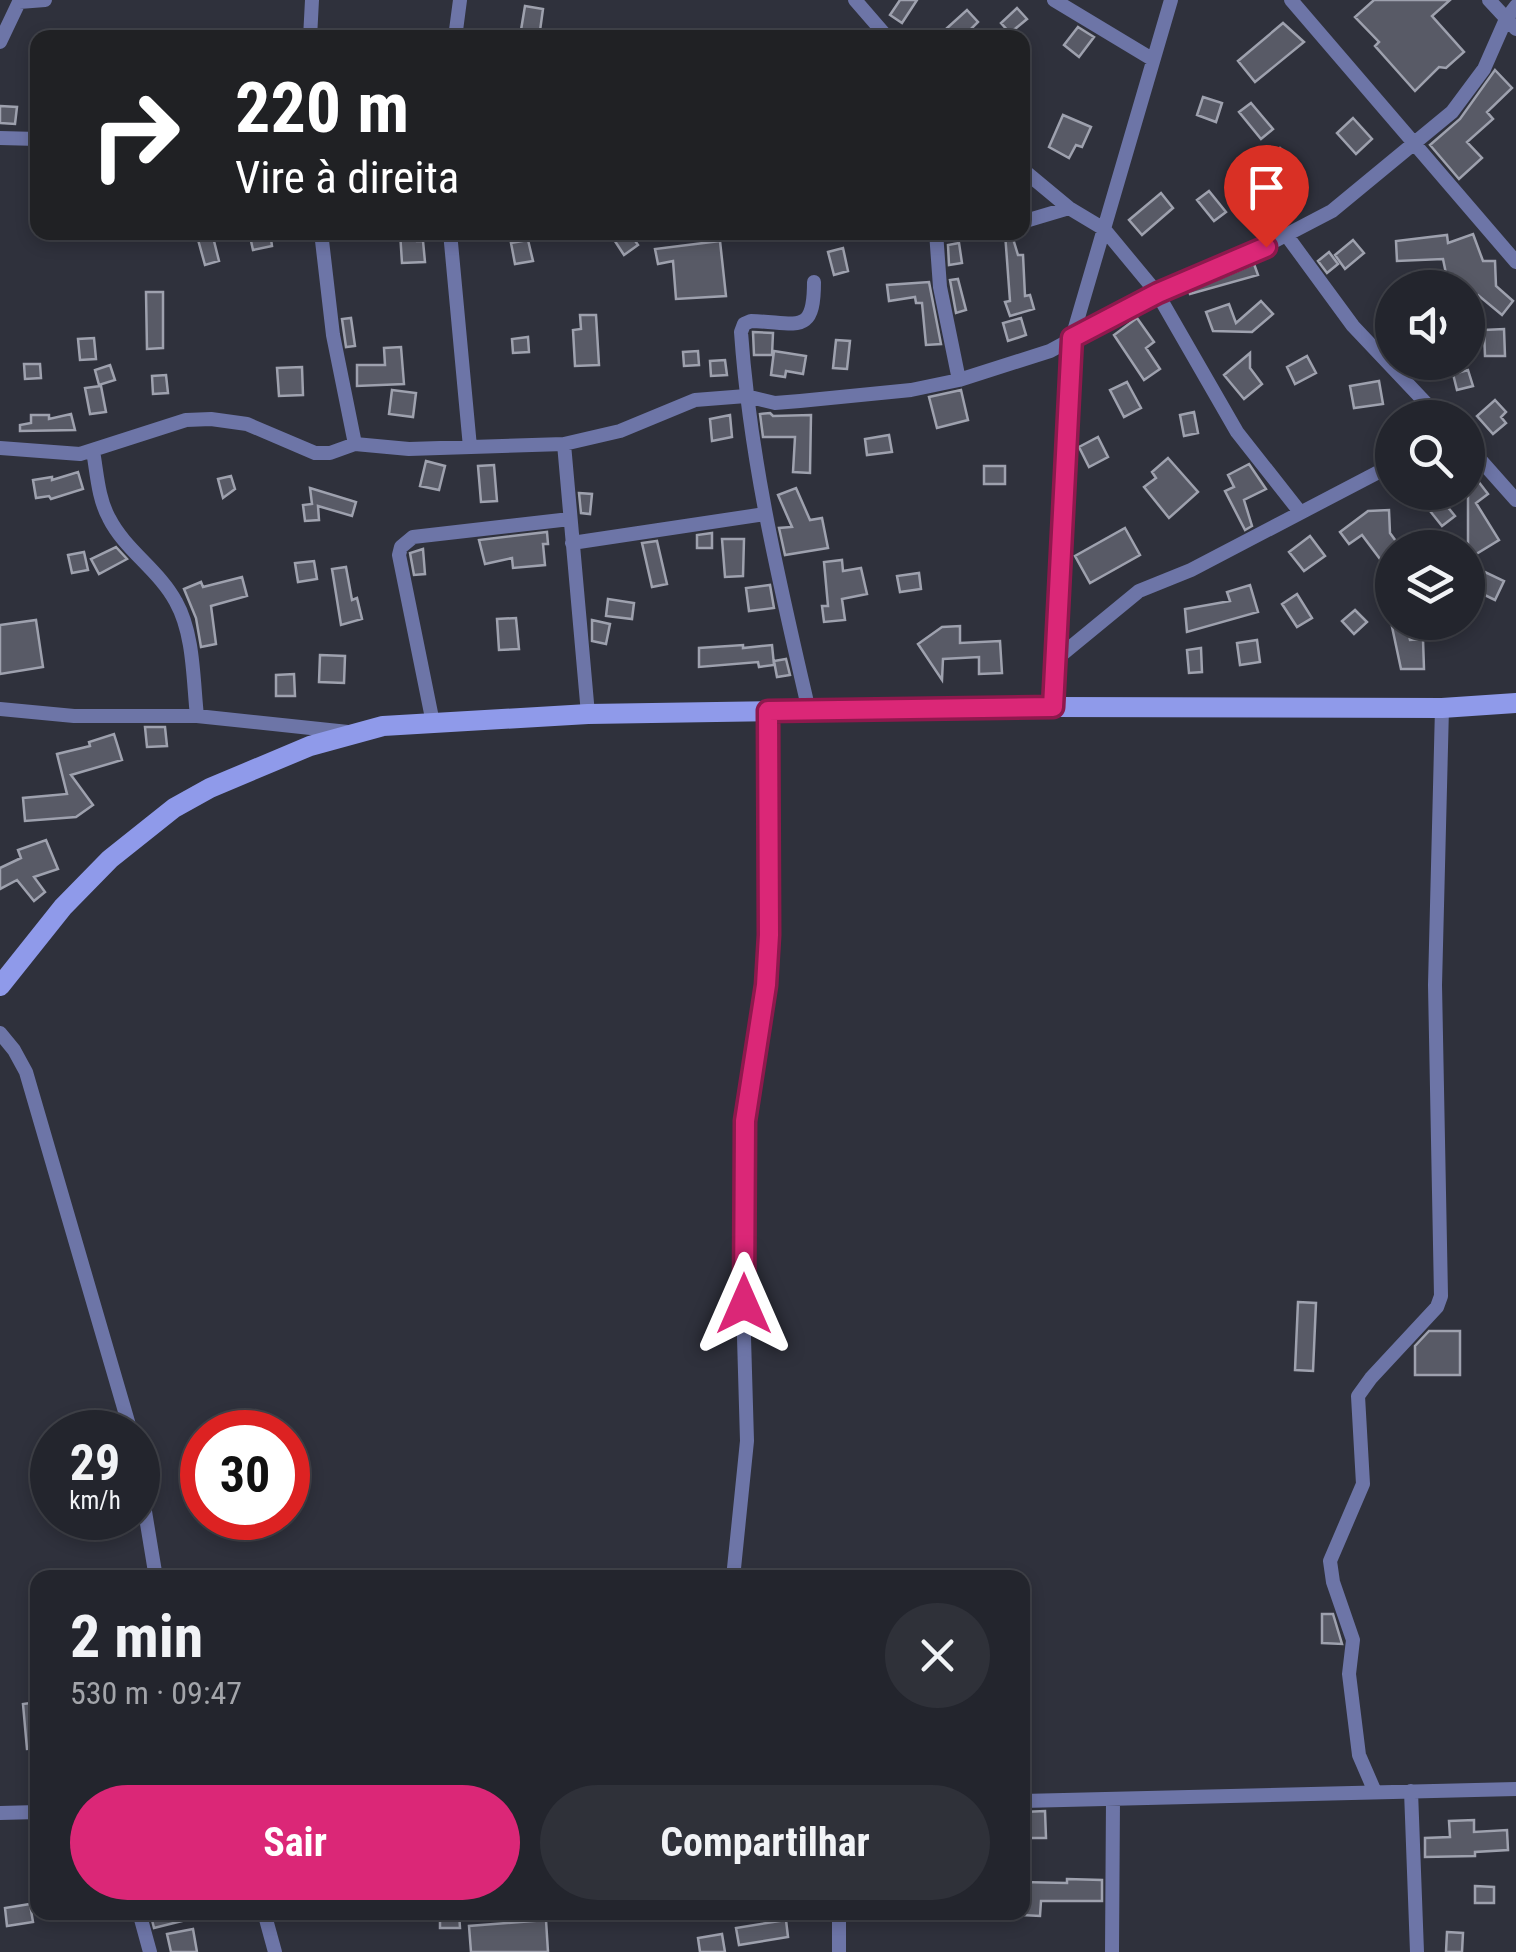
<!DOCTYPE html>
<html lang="pt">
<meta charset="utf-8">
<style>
:root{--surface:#23252d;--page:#2f3139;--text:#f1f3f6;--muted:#a3a5aa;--line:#404249;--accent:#db2777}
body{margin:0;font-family:"Roboto Condensed",sans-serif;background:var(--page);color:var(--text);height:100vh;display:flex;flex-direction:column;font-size:38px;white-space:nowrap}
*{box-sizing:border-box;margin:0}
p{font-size:32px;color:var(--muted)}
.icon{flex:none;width:55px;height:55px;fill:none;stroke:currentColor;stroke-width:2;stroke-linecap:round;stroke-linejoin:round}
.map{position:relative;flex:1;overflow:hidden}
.details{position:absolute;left:30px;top:1570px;width:1000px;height:350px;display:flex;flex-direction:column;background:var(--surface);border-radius:20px;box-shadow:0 5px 15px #0003,0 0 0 2px var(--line)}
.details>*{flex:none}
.guide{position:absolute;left:30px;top:30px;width:1000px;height:210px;border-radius:20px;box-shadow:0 5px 15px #0003,0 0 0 2px var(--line);background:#202124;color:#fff;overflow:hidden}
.tools{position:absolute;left:1375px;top:270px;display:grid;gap:20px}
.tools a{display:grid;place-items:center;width:110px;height:110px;border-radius:50%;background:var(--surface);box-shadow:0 5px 15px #0003,0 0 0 2px var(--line);font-size:50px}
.speed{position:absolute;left:30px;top:1410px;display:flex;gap:20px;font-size:50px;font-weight:700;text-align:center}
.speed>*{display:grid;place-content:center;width:130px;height:130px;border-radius:50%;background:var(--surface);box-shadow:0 5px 15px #0003,0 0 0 2px var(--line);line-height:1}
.speed small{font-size:25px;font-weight:400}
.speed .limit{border:15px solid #d22;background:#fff;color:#111}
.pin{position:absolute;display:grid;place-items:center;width:85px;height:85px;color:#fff;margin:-102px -42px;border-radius:50% 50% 50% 0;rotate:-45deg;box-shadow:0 0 10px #0007}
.pin .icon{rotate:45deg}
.me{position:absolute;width:110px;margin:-55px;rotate:0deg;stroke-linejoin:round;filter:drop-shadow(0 0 8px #0008)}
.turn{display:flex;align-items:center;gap:35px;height:210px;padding:0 40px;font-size:45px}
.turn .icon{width:130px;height:130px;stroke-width:2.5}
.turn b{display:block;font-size:70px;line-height:85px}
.round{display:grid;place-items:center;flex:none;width:105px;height:105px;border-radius:52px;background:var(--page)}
.head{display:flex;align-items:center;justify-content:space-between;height:170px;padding:0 40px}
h1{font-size:60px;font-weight:700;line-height:75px}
.primary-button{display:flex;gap:20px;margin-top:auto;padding:20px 40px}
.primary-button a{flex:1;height:115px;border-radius:60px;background:var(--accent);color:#fff;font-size:40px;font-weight:700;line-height:115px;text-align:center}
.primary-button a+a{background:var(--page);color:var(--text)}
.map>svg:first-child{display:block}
.building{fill:#585a66;stroke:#9ea1ae;stroke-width:2.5}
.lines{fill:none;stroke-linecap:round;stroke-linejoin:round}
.street{stroke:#6d75a7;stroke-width:14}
.secondary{stroke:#8f9aea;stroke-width:20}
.route-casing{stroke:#8e194d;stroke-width:25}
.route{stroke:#db2777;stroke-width:18}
</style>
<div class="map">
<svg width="1516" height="1952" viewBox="0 0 1516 1952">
<rect width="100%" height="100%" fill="#2f313c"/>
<path class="building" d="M900,0H917L902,23L890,15Z
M1374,0H1450L1432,16L1464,52L1446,68L1439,67L1415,91L1375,46L1379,42L1355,17Z
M525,6L543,9L539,38L520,36Z
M1017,8L1027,19L1010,33L1001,23Z
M967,10L978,22L962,38H936Z
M1283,23L1304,42L1255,82L1238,61Z
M1078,27L1094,37L1079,57L1064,45Z
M1495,70L1512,88L1487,112L1493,119L1467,142L1482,158L1459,179L1430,145L1460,119Z
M1203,97L1222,103L1216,122L1197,115Z
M1251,103L1273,129L1261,139L1239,112Z
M0,106L17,107L15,124L0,123Z
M1063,115L1091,127L1082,147L1076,145L1069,158L1049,147Z
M1353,118L1372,139L1356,154L1337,133Z
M1280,148L1293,160L1281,174L1267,163Z
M1209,191L1226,212L1214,221L1197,200Z
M1161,193L1173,208L1142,235L1129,220Z
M1272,194L1284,207L1270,218L1259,205Z
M249,232H270L272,246L253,250Z
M400,232H416L417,241H423L425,262L402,263Z
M609,232H629L638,245L624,255Z
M1011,232L1018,255H1023L1025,296L1030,295L1034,309L1010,316L1005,302L1010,301L1005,233Z
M212,233L219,261L205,265L197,236Z
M1473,234L1483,261H1495L1496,286L1513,301L1502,315L1478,295L1468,297V288H1449L1443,259L1397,261L1396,241L1447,235L1448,243Z
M528,240L533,261L515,264L511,243Z
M1353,240L1364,253L1345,269L1335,255Z
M720,241L726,296L676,299L673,261L658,264L655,249Z
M959,243L962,263L949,265L948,245Z
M843,248L848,271L834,275L828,252Z
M1329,252L1338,264L1327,273L1318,261Z
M1254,264L1258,275L1190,294L1189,291Z
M958,279L966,310L956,313L950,280Z
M929,282L941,344L926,345L922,303H916L915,297L889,301L887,285Z
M146,292H163V348L147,349Z
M1261,301L1273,314L1252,332L1213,331L1206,312L1229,304L1236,323Z
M580,315H596L599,365L575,366L573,330L581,329Z
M351,318L355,346L346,347L342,319Z
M1021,318L1026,335L1008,341L1003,323Z
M1137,318L1154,342L1146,348L1160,369L1144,380L1114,335Z
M1504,329L1505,356H1485L1484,330Z
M753,332L773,333L772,355H754Z
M528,337L529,352L513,353L512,339Z
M94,338L96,359L80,360L78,339Z
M836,340L850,341L847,369L833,368Z
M401,347L404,384L357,386V365H385L384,348Z
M698,351L699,365L684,366L683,352Z
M774,351L806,356L803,374L786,371L785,377L771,375Z
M1250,353V368L1262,384L1244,399L1224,375Z
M1307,356L1316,373L1295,384L1287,367Z
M725,360L727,375L711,376L710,361Z
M24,364H40L41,378L25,379Z
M110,365L115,380L99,385L95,370Z
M302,367L303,395L279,396L277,368Z
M1468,370L1473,386L1457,390L1453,374Z
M166,375L168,393L153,394L152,376Z
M1379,381L1383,404L1354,408L1350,386Z
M1127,382L1141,408L1124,417L1110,390Z
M101,386L106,412L90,414L85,388Z
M392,390L416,393L413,417L389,414Z
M961,390L968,420L937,428L929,397Z
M1495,400L1506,412L1501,417L1506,423L1493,434L1477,416Z
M1194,412L1198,433L1184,436L1180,415Z
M770,413L773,416L811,415L810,473L793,472L795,437H763L760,414Z
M71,414L75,430L20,431V425L31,423V415H49V419Z
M730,415L732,437L712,441L710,419Z
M889,435L892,452L867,455L865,439Z
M1098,437L1108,457L1089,467L1079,447Z
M1168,458L1198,492L1169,518L1144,487L1156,478L1152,472Z
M426,461L445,466L439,490L420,486Z
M1249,464L1266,489L1244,500L1252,526L1245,530L1225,491L1234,487L1228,475Z
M494,465L497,501L481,502L478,466Z
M984,466H1005V484H984Z
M1468,468L1488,494L1476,503L1499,540L1468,559Z
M78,472L83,489L51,499L49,496L36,498L33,480L52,477V480Z
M231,476L235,489L223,498L218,479Z
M310,488L356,502L352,516L318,506L319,520L305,521L303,505L312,504Z
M796,488L810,520L822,518L828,548L785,555L779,528L792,527L778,495Z
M579,493L592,494L590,514L581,513Z
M1442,500L1455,516L1442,526L1430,511Z
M1389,510L1390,533L1401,548H1392V575L1362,535L1349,544L1340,532L1368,511Z
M1125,528L1140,555L1090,583L1075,556Z
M547,532L548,544H543L545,565L513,568L512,558L485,564L479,540Z
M712,533V548H697V535Z
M1310,536L1325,556L1304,571L1289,552Z
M722,539H744L743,576L725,577Z
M657,541L667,584L652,587L642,543Z
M116,547L127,559L99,574L91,559Z
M423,549L425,574L414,575L410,553Z
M84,552L88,570L72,573L68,555Z
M842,560L843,571L861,568L867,594L842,599L845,620L824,622L822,606H828L824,562Z
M314,561L317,579L298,582L295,563Z
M1468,564L1504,581L1495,600L1468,587Z
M346,567L352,600L357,598L362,619L341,625L332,569Z
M919,573L921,589L900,592L897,576Z
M242,577L247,596L211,606L216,644L201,647L196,618L184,589L201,582L203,587Z
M770,585L774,608L749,611L746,588Z
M1250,585L1258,612L1187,632L1185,609L1230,601L1227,592Z
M1297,594L1312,618L1297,627L1282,604Z
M608,599L634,603L632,619L606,616Z
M1355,610L1367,622L1354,634L1342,621Z
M516,618L519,649L499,650L497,619Z
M36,620L43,667L0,674V625Z
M592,620L610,624L606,644L592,641Z
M1391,622H1406L1410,640L1423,639L1424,669H1401Z
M960,626V643L1000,641L1002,673L979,674V657L943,659L942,680L918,644L942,627Z
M1257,640L1260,662L1240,665L1237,643Z
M743,645V648L772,645L774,665L759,667L758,662L699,667V648Z
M1201,648L1202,672L1189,673L1187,650Z
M320,655L345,656L344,683L319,682Z
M786,659L790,675L777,677L774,661Z
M294,674L295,696H276V675Z
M145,727H165L167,746L147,747Z
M114,734L122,760L71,775L93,805L76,817L25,821L23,798L67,794L57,754L90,746L89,742Z
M46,840L58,869L34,877L45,892L34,901L17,880L0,889V868L21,858L18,850Z
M1298,1302L1316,1303L1313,1371L1295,1370Z
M1429,1331H1460V1375H1415V1346Z
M1322,1614H1333L1342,1644L1322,1643Z
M38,1702V1748L27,1749L23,1704Z
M1045,1811L1046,1838H1022L1023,1812Z
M1474,1820V1832L1507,1830L1508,1850L1475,1852V1856L1425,1857V1838L1450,1837L1449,1821Z
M1067,1879L1102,1880V1901H1041L1040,1916L1022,1915V1882L1067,1883Z
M1475,1886L1494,1887V1903H1475Z
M30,1904L33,1922L7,1926L5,1908Z
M150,1912H193L194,1918L154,1928Z
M440,1912H459L460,1928H440Z
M546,1920L548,1952H471L469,1926Z
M786,1920L788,1937L739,1945L736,1928Z
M193,1929L197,1952H171L167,1934Z
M1447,1932L1463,1933L1462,1952H1446Z
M722,1934L725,1952H700L698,1938Z"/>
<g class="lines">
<path class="street" d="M855,0L888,38
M1054,0L1152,59
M1291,0L1516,262
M1489,0L1516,29
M19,2L45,0
M310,38L312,0
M455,38L460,0
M0,42L20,0
M0,138L38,139
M1022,169L1069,208L1104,229L1157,293L1237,432L1300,512
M1022,222L1069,208
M321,232L333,335L355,444
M450,232L470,447
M936,232L940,287L959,380
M1287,236L1353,326L1440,418
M564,444L588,714
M1468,446L1516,500
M0,448L80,454L186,420L211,419L247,424L315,453H330L355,444L409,449L564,444L620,431L695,400L746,396L775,403L800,401L911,390L959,380L1050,351L1157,293L1244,257L1332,211L1452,112L1484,69L1506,19L1516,6
M93,451C97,473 98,498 109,518C125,550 159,570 176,602C194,634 193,680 197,716
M572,543L765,514
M1055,660L1139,591L1191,570L1392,465
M1053,707L1072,338L1171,0
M0,709L74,716H197L348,732
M809,711C780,585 750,461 741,332L744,324L751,321C797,322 814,337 814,282
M433,723L399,555L401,547L413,537L570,519
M0,1033L14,1050L26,1072L131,1432
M138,1469L156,1578
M733,1578L747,1441L743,1303L745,1121L766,985L769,935V711
M1411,1791L1417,1952
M1375,1792L1359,1755L1349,1674L1353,1640L1333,1582L1330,1561L1363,1484L1358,1396L1371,1378L1437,1307L1441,1296L1435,985L1442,708
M1022,1801L1516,1789
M0,1813L38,1812
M139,1912L150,1952
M264,1912L275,1952
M839,1952V1912
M1112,1952L1113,1799"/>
<path class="secondary" d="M0,986L63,907L110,859L174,808L210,788L310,746L383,726L588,714L1053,707L1442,708L1516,703"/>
</g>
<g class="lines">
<g class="route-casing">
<path id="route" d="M744,1304L745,1121L766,985L769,935L768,711L1053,707L1072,338L1158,293L1266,247"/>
</g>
<use href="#route" class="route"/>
</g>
</svg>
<div class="tools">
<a><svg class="icon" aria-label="sound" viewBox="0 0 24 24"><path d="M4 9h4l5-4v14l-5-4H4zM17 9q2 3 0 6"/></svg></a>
<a><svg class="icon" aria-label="search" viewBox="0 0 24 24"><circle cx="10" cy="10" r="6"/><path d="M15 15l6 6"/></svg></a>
<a><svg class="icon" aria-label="layers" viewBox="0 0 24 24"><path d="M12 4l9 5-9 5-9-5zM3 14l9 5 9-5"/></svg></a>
</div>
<div class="speed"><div>29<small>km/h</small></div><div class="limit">30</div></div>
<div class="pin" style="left:1266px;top:247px;background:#d93025"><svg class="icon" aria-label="arrive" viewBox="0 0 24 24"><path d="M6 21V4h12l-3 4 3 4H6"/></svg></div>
<svg class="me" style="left:744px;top:1304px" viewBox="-20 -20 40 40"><path d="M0-17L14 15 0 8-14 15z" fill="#db2777" stroke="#fff" stroke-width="4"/></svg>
<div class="guide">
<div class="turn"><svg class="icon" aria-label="right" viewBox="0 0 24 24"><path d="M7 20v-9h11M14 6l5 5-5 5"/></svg><div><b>220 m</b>Vire à direita</div></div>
</div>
<section class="details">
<div class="head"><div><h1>2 min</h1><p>530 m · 09:47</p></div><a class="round"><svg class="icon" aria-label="close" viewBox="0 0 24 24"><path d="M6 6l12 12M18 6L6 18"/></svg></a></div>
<div class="primary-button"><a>Sair</a><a>Compartilhar</a></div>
</section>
</div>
